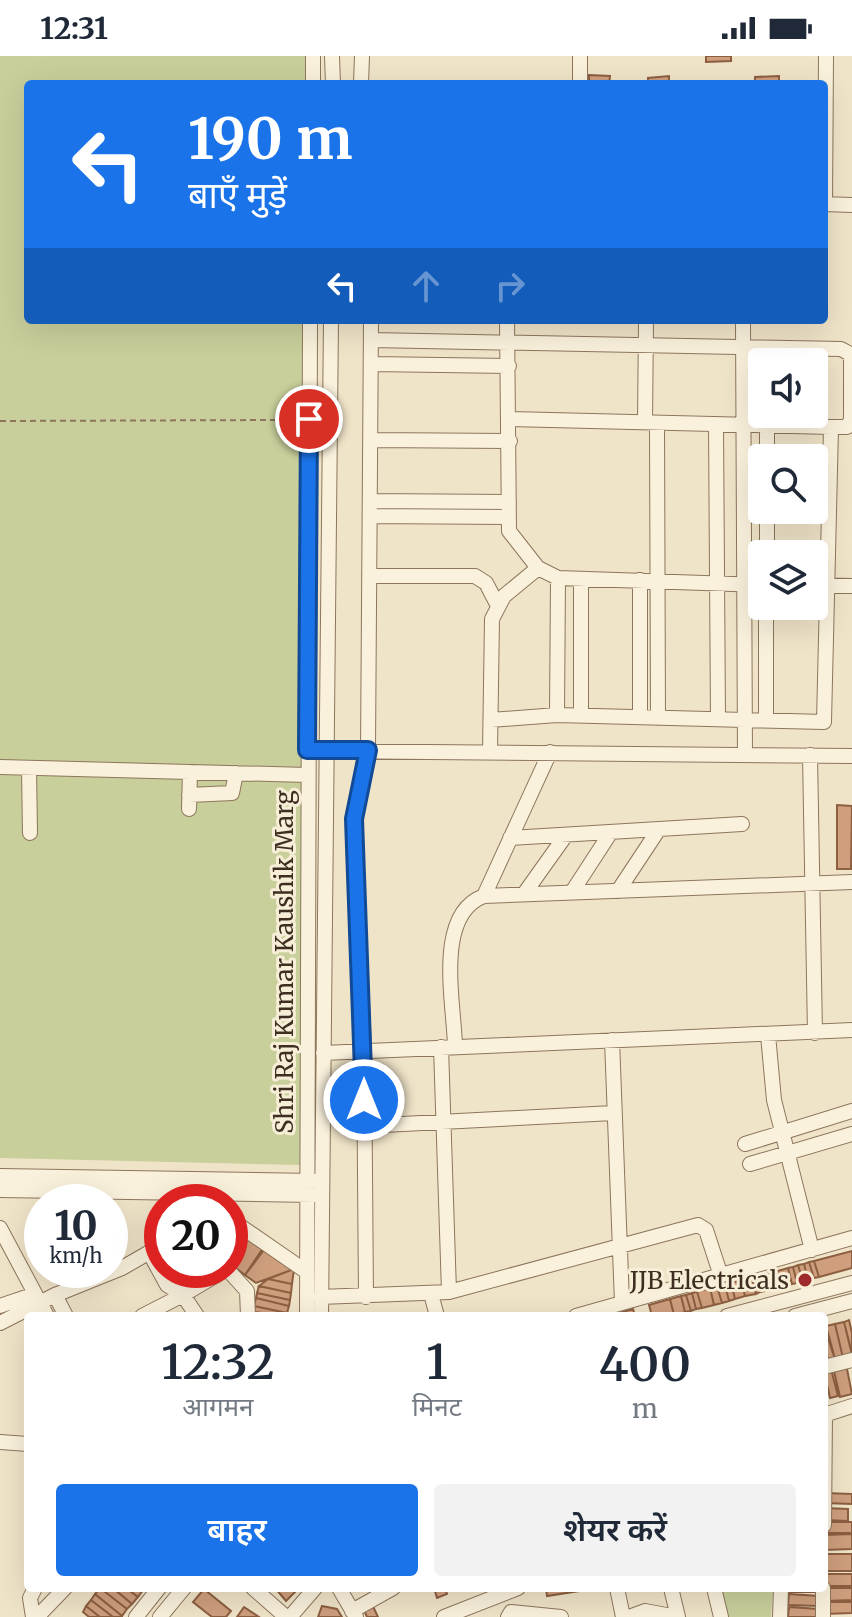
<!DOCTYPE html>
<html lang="hi">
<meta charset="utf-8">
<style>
:root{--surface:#fff;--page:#f2f2f3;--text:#1f2937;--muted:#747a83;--accent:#1a73e8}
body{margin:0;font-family:Merriweather,"Noto Sans Devanagari",serif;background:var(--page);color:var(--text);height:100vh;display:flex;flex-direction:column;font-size:30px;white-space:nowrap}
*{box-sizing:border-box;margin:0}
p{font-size:26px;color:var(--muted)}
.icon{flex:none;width:44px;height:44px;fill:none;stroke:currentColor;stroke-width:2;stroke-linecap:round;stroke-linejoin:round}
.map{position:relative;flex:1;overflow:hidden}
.side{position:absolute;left:24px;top:1256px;width:804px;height:280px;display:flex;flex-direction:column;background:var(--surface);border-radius:8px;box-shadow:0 8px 32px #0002}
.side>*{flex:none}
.banner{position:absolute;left:24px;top:24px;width:804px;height:244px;border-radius:8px;box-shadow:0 8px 32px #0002;background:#1a73e8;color:#fff;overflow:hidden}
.controls{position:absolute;left:748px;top:292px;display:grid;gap:16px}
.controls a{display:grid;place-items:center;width:80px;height:80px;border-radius:8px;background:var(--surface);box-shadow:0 8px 32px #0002;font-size:40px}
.speed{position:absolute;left:24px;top:1128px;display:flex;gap:16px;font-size:40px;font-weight:700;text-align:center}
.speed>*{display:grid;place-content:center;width:104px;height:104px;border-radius:50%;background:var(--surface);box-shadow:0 8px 32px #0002;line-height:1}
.speed small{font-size:20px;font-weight:400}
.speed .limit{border:12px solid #d22;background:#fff;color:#111}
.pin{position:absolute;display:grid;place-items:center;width:68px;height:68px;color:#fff;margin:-34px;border:4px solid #fff;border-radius:50%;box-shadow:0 2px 8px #0007}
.me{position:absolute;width:88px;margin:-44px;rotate:0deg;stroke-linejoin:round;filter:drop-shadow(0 0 6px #0008)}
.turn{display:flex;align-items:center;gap:28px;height:168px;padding:0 32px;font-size:36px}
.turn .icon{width:104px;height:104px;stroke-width:2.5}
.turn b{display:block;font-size:56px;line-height:68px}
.lanes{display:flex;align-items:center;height:76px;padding:0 32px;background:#0003;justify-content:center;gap:40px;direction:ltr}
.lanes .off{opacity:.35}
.eta{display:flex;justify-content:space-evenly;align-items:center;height:136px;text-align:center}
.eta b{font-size:48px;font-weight:600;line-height:56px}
.cta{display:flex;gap:16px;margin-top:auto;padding:16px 32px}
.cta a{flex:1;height:92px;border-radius:8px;background:var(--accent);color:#fff;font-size:32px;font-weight:600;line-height:92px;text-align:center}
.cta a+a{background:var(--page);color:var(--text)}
.status{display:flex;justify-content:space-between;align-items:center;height:56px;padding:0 40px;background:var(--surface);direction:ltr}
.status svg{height:22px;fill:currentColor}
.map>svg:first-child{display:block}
.green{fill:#c9cf9b}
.building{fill:#cf9f7d;stroke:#8d5f41;stroke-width:2}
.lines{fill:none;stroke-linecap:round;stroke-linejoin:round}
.minor-casing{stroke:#8d765c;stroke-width:16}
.path{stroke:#8d765c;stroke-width:2;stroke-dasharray:6 4;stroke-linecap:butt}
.minor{stroke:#faf1dc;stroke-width:14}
.route-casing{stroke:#114b97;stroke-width:20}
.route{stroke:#1a73e8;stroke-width:14}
.poi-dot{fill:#9e2a2b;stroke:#f7eed8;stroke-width:3}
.labels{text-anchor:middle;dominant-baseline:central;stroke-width:6;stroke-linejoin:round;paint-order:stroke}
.street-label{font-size:24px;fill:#3d2e20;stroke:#f7eed8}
.poi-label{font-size:24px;fill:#3d2e20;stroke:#f7eed8;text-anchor:end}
</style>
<div class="status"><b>12:31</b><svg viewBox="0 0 49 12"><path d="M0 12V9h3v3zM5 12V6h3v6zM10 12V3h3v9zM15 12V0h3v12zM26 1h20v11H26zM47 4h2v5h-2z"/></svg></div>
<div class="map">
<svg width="852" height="1561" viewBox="0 0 852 1561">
<rect width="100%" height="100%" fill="#f0e4c8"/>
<path class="green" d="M0,0H312V28H28V264H309L300,1109L0,1102Z
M716,1532H773L771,1561H722Z"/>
<path class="building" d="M706,0H731V5L706,6Z
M589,19L610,20L609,28H589Z
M669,20V28H642L648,27V22Z
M779,20V28H755V21Z
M837,749L852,750L851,813H837Z
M230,1164L248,1178L230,1201Z
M249,1177L265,1189L245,1219L230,1208V1201Z
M264,1194L294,1213L256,1227L245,1219Z
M852,1195V1212L819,1221L814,1205Z
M814,1205L819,1221L814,1222L809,1206Z
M809,1206L814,1222L808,1224L804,1208Z
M804,1208L808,1224L803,1225L798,1209Z
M798,1209L803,1225L797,1227L793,1211Z
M793,1211L797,1227L792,1228L788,1212Z
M788,1212L792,1228L771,1233L767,1218Z
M294,1213L292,1228L268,1223Z
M186,1214H206L190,1223Z
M767,1218L771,1233L765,1235L760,1219Z
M760,1219L765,1235L760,1236L756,1220Z
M756,1220L760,1236L756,1238L752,1222Z
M752,1222L756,1238L745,1240L741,1224Z
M268,1223L292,1228L291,1237L259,1230Z
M741,1224L745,1240L735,1243L731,1227Z
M731,1227L735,1243L729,1245L725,1229Z
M725,1229L729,1245L722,1247L717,1230Z
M259,1230L291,1237L290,1244L257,1237Z
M717,1230L722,1247L714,1249L710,1232Z
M710,1232L714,1249L702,1252L697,1236Z
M697,1236L702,1252L696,1253L692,1237Z
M257,1237L290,1244L289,1250L256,1242Z
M692,1237L696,1253L691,1255L686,1239Z
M686,1239L691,1255L685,1256L681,1240Z
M681,1240L685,1256L674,1259L670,1243Z
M256,1242L289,1250L287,1257L254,1250Z
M670,1243L674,1259L652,1260L649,1249Z
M254,1250L287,1257L286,1260L253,1256Z
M633,1253L635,1260H623L622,1256Z
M849,1264L852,1277V1297L844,1266Z
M844,1266L852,1299L843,1302L835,1268Z
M835,1268L843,1302L835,1303L826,1270Z
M824,1270L835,1303L829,1306L824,1289Z
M846,1308L852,1338L840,1341L833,1311Z
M831,1313L838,1340L830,1342L824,1315Z
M825,1437L852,1438V1448L824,1447Z
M824,1452L848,1453V1465L824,1464Z
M825,1466H852V1477H825Z
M852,1478V1493L825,1494L824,1479Z
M824,1498H852V1515H825Z
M825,1518H852V1530H825Z
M100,1532H113L132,1548L127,1553Z
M100,1532L127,1553L122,1560L95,1538Z
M113,1532H126L138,1541L132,1548Z
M126,1532H140L143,1534L138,1541Z
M275,1532H293L296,1535L286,1545Z
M434,1532H445L447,1538L437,1542Z
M546,1532H591L592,1533L547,1540Z
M787,1532H819V1536H787Z
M825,1532H852V1544L825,1545Z
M204,1533L231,1555L226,1561H212L193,1546Z
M95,1538L122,1560V1561H113L91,1544Z
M789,1538L819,1540L818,1550L788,1549Z
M91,1544L113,1561H100L86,1550Z
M371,1546L378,1561H367L362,1550Z
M825,1546H852V1557L825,1558Z
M86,1550L100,1561H89L83,1556Z
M322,1550L337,1553L342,1561H318Z
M244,1551L259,1561H237Z
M789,1551L819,1553V1561H788Z"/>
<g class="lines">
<g class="minor-casing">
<path id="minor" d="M332,0L333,28
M580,0V28
M313,28V0
M361,28L362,0
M824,148L852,149
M825,148L826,0
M743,264L745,699
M372,284L841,293L850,298L851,305V364L847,371H831
M372,308L509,310
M645,366L646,264
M657,367L658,662
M716,368L718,663
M371,384L510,385
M767,402V370
M370,445L509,446
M370,460L509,461
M767,498V454
M538,512L558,522L762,529
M369,520H475L486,527L497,548
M581,523V659
M640,524V661
M814,529L852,530
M557,659L558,522
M491,664L557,659L824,666L831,371L510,363
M766,664V550
M319,695L852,700
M490,695L492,563L504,540L538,512L509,475L507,264
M810,699L815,977
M0,711L307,719
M29,712L30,777
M189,739L232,737L236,717
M189,753L190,716
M510,782L742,768
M618,835L659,773
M572,836L611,776
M524,838L566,779
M484,840L550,696
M768,979L774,1044L812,1194
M612,984L622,1247
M455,990C454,947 434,858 484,840L852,826
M441,991L449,1236
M323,997L852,974
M364,1070L613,1057
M745,1088L852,1055
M750,1108L852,1078
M0,1120L316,1125
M0,1134L313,1139
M230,1163L304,1214
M0,1172L47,1260
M149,1196L167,1229L183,1239V1214
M228,1214L247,1235L248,1260
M431,1238L437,1260
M55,1239L66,1260
M183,1239L225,1214
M320,1241L449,1236L698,1169L706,1174L721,1220
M366,1241L364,994L354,763L368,694L371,264
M0,1250L35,1238
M142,1260L183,1239L197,1260
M307,1260L310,264
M321,1260L331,264
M576,1260L852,1182
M727,1260L852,1227
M795,1260L852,1245
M0,1267L55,1239L122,1212L162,1189
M824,1311L852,1304
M824,1359L852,1350
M0,1386L28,1388
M824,1469L825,1358
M253,1532L286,1561
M339,1532L356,1561
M617,1532L623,1561
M671,1532L678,1561
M714,1532L721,1561
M352,1555L393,1532
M33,1561L30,1542L35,1532
M37,1561L65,1532
M136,1561L159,1532
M160,1561L184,1532
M290,1561L315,1532
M444,1561L518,1532
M508,1561L511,1556L561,1561
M629,1561L645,1555L677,1561
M780,1561L781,1532
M823,1561V1532"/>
</g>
<path class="path" d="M0,365L278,364"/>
<use href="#minor" class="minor"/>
</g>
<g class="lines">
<g class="route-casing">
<path id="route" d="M309,363L307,694H368L354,763L364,1044"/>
</g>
<use href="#route" class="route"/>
</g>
<circle class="poi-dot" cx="805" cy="1224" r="8"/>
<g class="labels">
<g class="street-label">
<text transform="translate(284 906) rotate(-90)">Shri Raj Kumar Kaushik Marg</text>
</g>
<g class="poi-label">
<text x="789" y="1224">JJB Electricals</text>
</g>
</g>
</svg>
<div class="controls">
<a><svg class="icon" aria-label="sound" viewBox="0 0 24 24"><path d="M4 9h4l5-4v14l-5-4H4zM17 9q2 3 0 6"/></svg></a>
<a><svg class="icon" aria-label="search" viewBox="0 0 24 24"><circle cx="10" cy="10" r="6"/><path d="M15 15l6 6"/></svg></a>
<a><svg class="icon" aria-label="layers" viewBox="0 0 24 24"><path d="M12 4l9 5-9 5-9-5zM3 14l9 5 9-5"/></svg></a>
</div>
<div class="speed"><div>10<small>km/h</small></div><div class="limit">20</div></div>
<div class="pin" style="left:309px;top:363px;background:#d93025"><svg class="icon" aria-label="arrive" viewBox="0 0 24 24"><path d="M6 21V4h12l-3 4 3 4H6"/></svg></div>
<svg class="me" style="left:364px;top:1044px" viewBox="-20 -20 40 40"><circle r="17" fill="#1a73e8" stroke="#fff" stroke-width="3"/><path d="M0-11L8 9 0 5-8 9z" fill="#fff"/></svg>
<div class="banner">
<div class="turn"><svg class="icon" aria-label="left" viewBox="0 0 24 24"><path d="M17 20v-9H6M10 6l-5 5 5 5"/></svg><div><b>190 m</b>बाएँ मुड़ें</div></div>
<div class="lanes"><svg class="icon" aria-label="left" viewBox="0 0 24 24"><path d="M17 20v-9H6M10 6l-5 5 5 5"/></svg><svg class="icon off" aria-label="ahead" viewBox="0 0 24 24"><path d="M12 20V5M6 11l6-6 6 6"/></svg><svg class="icon off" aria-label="right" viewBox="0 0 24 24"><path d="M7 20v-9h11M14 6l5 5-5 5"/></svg></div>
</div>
<section class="side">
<div class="eta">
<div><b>12:32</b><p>आगमन</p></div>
<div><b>1</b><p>मिनट</p></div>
<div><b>400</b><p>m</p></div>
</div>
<div class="cta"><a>बाहर</a><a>शेयर करें</a></div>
</section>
</div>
